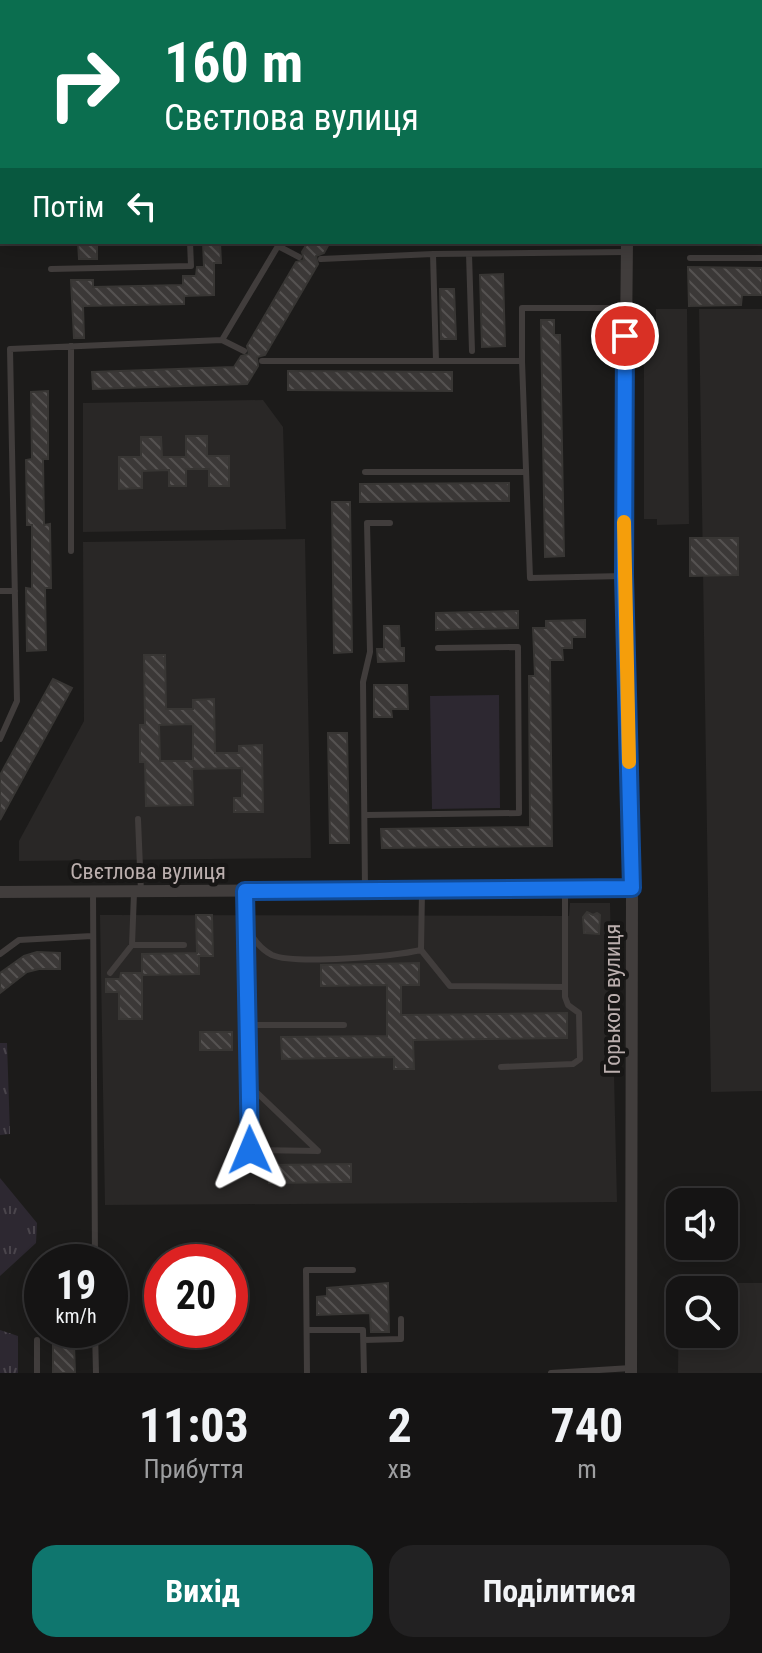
<!DOCTYPE html>
<html lang="uk">
<meta charset="utf-8">
<style>
:root{--surface:#151414;--page:#222122;--text:#f1f3f6;--muted:#9d9ea0;--line:#343334;--accent:#0f766e}
body{margin:0;font-family:"Roboto Condensed",sans-serif;background:var(--page);color:var(--text);height:100vh;display:flex;flex-direction:column;font-size:30px;white-space:nowrap}
*{box-sizing:border-box;margin:0}
p{font-size:26px;color:var(--muted)}
.icon{flex:none;width:44px;height:44px;fill:none;stroke:currentColor;stroke-width:2;stroke-linecap:round;stroke-linejoin:round}
.map{position:relative;height:1373px;overflow:hidden}
.drawer{display:flex;flex-direction:column;background:var(--surface);flex:1}
.drawer>*{flex:none}
.top-card{position:absolute;left:0px;top:0px;width:762px;height:244px;box-shadow:0 4px 20px #0003,0 0 0 2px var(--line);background:#0b6e4f;color:#fff;overflow:hidden}
.tools{position:absolute;left:666px;top:1188px;display:grid;gap:16px}
.tools a{display:grid;place-items:center;width:72px;height:72px;border-radius:16px;background:var(--surface);box-shadow:0 4px 20px #0003,0 0 0 2px var(--line);font-size:40px}
.speed{position:absolute;left:24px;top:1244px;display:flex;gap:16px;font-size:40px;font-weight:700;text-align:center}
.speed>*{display:grid;place-content:center;width:104px;height:104px;border-radius:50%;background:var(--surface);box-shadow:0 4px 20px #0003,0 0 0 2px var(--line);line-height:1}
.speed small{font-size:20px;font-weight:400}
.speed .limit{border:12px solid #d22;background:#fff;color:#111}
.pin{position:absolute;display:grid;place-items:center;width:68px;height:68px;color:#fff;margin:-34px;border:4px solid #fff;border-radius:50%;box-shadow:0 2px 8px #0007}
.me{position:absolute;width:88px;margin:-44px;rotate:359deg;stroke-linejoin:round;filter:drop-shadow(0 0 6px #0008)}
.turn{display:flex;align-items:center;gap:28px;height:168px;padding:0 32px;font-size:36px}
.turn .icon{width:104px;height:104px;stroke-width:2.5}
.turn b{display:block;font-size:56px;line-height:68px}
.then{display:flex;align-items:center;height:76px;padding:0 32px;background:#0003;gap:16px;font-size:30px}
.eta{display:flex;justify-content:space-evenly;align-items:center;height:136px;text-align:center}
.eta b{font-size:48px;font-weight:700;line-height:56px}
.primary-button{display:flex;gap:16px;margin-top:auto;padding:16px 32px}
.primary-button a{flex:1;height:92px;border-radius:24px;background:var(--accent);color:#fff;font-size:32px;font-weight:700;line-height:92px;text-align:center}
.primary-button a+a{background:var(--page);color:var(--text)}
.map>svg:first-child{display:block}
.built{fill:#292726;fill-rule:evenodd}
.grass{fill:#2d2831}
.park{fill:url(#park-tufts)}
.building{fill:url(#building-back-hatch);stroke:#383634;stroke-width:2;fill-rule:evenodd}
.lines{fill:none;stroke-linecap:round;stroke-linejoin:round}
.service{stroke:#413d3c;stroke-width:6}
.minor{stroke:#413d3c;stroke-width:12}
.route-casing{stroke:#114b97;stroke-width:20}
.route{stroke:#1a73e8;stroke-width:14}
.slow{stroke:#f59e0b;stroke-width:14}
.labels{text-anchor:middle;dominant-baseline:central;stroke-width:8;stroke-linejoin:round;paint-order:stroke}
.street-label{font-size:22px;fill:#bbafae;stroke:#171615}
</style>
<div class="map">
<svg width="762" height="1373" viewBox="0 0 762 1373">
<defs>
<pattern id="park-tufts" width="24" height="20" patternUnits="userSpaceOnUse" patternTransform="scale(2)"><rect width="24" height="20" fill="#2d2831"/><path d="M3 7l-1-3M5 7V3M7 7l1-3M15 17l-1-3M17 17v-4M19 17l1-3" fill="none" stroke="#4a454c"/></pattern>
<pattern id="building-back-hatch" width="6" height="6" patternUnits="userSpaceOnUse" patternTransform="scale(2)"><rect width="6" height="6" fill="#3b3837"/><path d="M-1 5l2 2M0 0l6 6M5-1l2 2" fill="none" stroke="#555251"/></pattern>
</defs>
<rect width="100%" height="100%" fill="#1c1b1a"/>
<path class="built" d="M656,309H687L689,524L657,525V519H644V323H656Z
M699,309H762V1091L711,1092Z
M263,400L283,427L286,529L83,532V403Z
M305,539L311,858L19,861V841L84,721L83,542Z
M570,903H610L617,1202L105,1205L100,915L569,916Z
M679,1283H762V1373H678ZM724,1290V1334H680V1290Z"/>
<path class="grass" d="M499,695L500,808L432,809L430,696Z"/>
<path class="park" d="M0,1043H7L10,1134L0,1135Z
M0,1178L37,1223L36,1243L0,1276Z
M0,1330L18,1336V1373H0Z"/>
<path class="building" d="M78,242H97V259H79Z
M203,242H220L221,263H214V295L184,296V304L83,306L84,338H74L71,280H93V287L183,285V276H196L197,267H204Z
M308,242H330L324,253L316,256L318,264L265,355L257,357L258,366L247,384L93,389L92,372L234,367L241,356L249,354L247,346L296,262L304,260L302,252Z
M688,267L762,268V295H742L741,305L689,306Z
M503,274L505,346L482,347L480,275Z
M440,289H454L456,339H441Z
M541,320H554V335H560L564,556L545,557Z
M288,371L452,372V391L288,390Z
M48,391V459H43L44,525L50,524L51,588H45L46,650L27,651L26,588L32,589V525H27L26,460L32,459L31,392Z
M186,436H207V456H229V486H209V469H186V486H169V470L142,471V488L119,489V457H141V437H161L162,457H186Z
M509,483V501L360,502V484Z
M332,502H350L352,652L334,653Z
M690,538H738V575L690,576Z
M518,611V628L436,630V613Z
M585,620V637H572V648H562L563,660H550L552,846L382,848L381,829L530,827L529,676H535L533,628H546V621Z
M384,626H399L400,648H404V661L378,662L377,649H384Z
M144,655H165L166,709H193V700L214,699L215,753H239V746L262,745L263,812H234V798H242V768L192,769L193,805L146,806L145,762H140V725H145ZM193,724V761H160L159,725Z
M53,679L72,688L0,820V775Z
M374,685H407L408,709H391L392,717H374Z
M328,733H347L349,843H330Z
M587,912L593,915L597,913L600,915L599,934L584,933L583,917Z
M196,915H212L213,956H199V974L142,975V1019H119V992H106V979H120L121,973H142V954L197,953Z
M37,952L60,953V969H39L27,972L0,993V973L24,956Z
M419,963V985H401V1015L567,1013V1038L413,1040L414,1069H394V1057L282,1059L281,1037L387,1036V985L321,986V965Z
M200,1032H232V1050H200Z
M351,1164V1182L269,1183L268,1165Z
M388,1283L389,1332H371L370,1313L317,1315V1297L327,1296V1288Z
M53,1344H74L75,1373H53Z"/>
<g class="lines">
<path class="service" d="M150,0V2
M477,0L544,2
M137,2L139,0
M273,2V0
M448,2L451,0
M0,13H2
M0,217H2
M278,246L299,257
M433,254L436,361
M469,254L472,351
M690,258H762
M321,259L433,254L626,252
M51,269L191,266L190,242
M222,340L244,351
M71,346V551
M262,361H522V308H625
M522,361L530,578L624,576
M365,472H526
M0,591H15
M0,739L17,701L10,349L222,340L278,246V242
M366,815L519,813L518,647L438,648
M138,819L141,892
M365,890L363,682L370,652L367,523H390
M93,891L95,1262
M245,891L250,1150L318,1151
M422,891L421,950L450,986L565,987
M247,928C253,939 260,949 272,955C295,965 395,956 421,950
M132,945H184
M0,954L19,940L92,936
M110,973L132,945L134,893
M248,1025H344
M501,1067L573,1064L580,1059L579,1013L568,1005L565,997V889
M249,1085L318,1151
M95,1330L96,1373
M307,1330H363L364,1373
M364,1340L401,1339V1319
M37,1373V1340
M307,1373L306,1270H353
M551,1373L631,1368"/>
<path class="minor" d="M628,0V2
M760,161H762
M0,164H2
M627,242L624,533L632,888L631,1373
M0,892L632,888"/>
</g>
<g class="lines">
<g class="route-casing">
<path id="route" d="M250,1150L245,891L632,888L624,576L625,336"/>
</g>
<use href="#route" class="route"/>
<path class="slow" d="M624,522L629,762"/>
</g>
<g class="labels">
<g class="street-label">
<text x="148" y="871">Свєтлова вулиця</text>
<text transform="translate(612 999) rotate(-90)">Горького вулиця</text>
</g>
</g>
</svg>
<div class="tools">
<a><svg class="icon" aria-label="sound" viewBox="0 0 24 24"><path d="M4 9h4l5-4v14l-5-4H4zM17 9q2 3 0 6"/></svg></a>
<a><svg class="icon" aria-label="search" viewBox="0 0 24 24"><circle cx="10" cy="10" r="6"/><path d="M15 15l6 6"/></svg></a>
</div>
<div class="speed"><div>19<small>km/h</small></div><div class="limit">20</div></div>
<div class="pin" style="left:625px;top:336px;background:#d93025"><svg class="icon" aria-label="arrive" viewBox="0 0 24 24"><path d="M6 21V4h12l-3 4 3 4H6"/></svg></div>
<svg class="me" style="left:250px;top:1150px" viewBox="-20 -20 40 40"><path d="M0-17L14 15 0 8-14 15z" fill="#1a73e8" stroke="#fff" stroke-width="4"/></svg>
<div class="top-card">
<div class="turn"><svg class="icon" aria-label="right" viewBox="0 0 24 24"><path d="M7 20v-9h11M14 6l5 5-5 5"/></svg><div><b>160 m</b>Свєтлова вулиця</div></div>
<div class="then">Потім<svg class="icon" aria-label="left" viewBox="0 0 24 24"><path d="M17 20v-9H6M10 6l-5 5 5 5"/></svg></div>
</div>
</div>
<section class="drawer">
<div class="eta">
<div><b>11:03</b><p>Прибуття</p></div>
<div><b>2</b><p>хв</p></div>
<div><b>740</b><p>m</p></div>
</div>
<div class="primary-button"><a>Вихід</a><a>Поділитися</a></div>
</section>
